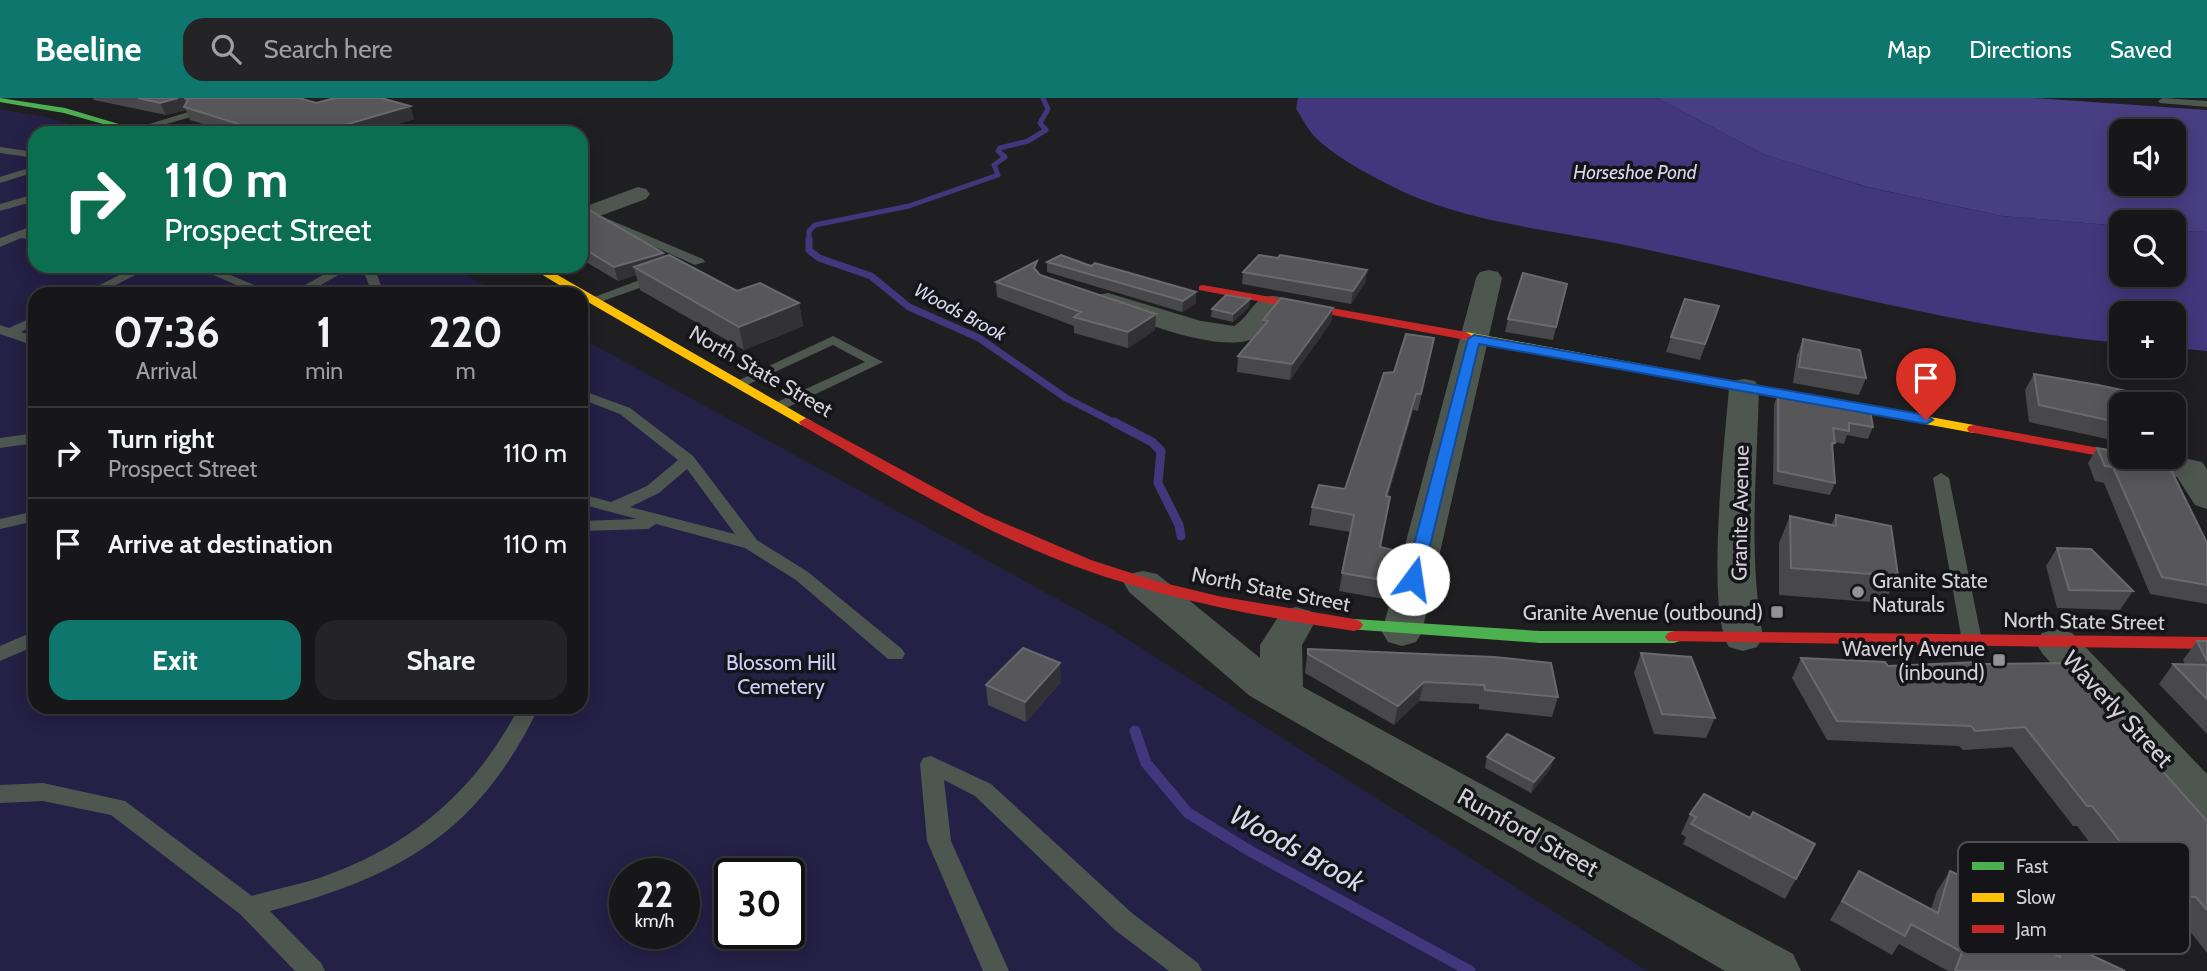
<!DOCTYPE html>
<meta charset="utf-8">
<style>
:root{--surface:#17171a;--page:#242427;--text:#f1f3f6;--muted:#9e9fa2;--line:#363639;--accent:#0f766e}
body{margin:0;font-family:Cabin,sans-serif;background:var(--page);color:var(--text);height:100vh;display:flex;flex-direction:column;font-size:26px;white-space:nowrap}
*{box-sizing:border-box;margin:0}
p{font-size:23px;color:var(--muted)}
.icon{flex:none;width:38px;height:38px;fill:none;stroke:currentColor;stroke-width:2;stroke-linecap:round;stroke-linejoin:round}
.map{position:relative;flex:1;overflow:hidden}
.side{position:absolute;left:28px;top:189px;width:560px;height:427px;display:flex;flex-direction:column;background:var(--surface);border-radius:21px;box-shadow:0 4px 18px #0003,0 0 0 2px var(--line)}
.side>*{flex:none}
.banner{position:absolute;left:28px;top:28px;width:560px;height:147px;border-radius:21px;box-shadow:0 4px 18px #0003,0 0 0 2px var(--line);background:#0b6e4f;color:#fff;overflow:hidden}
.tools{position:absolute;left:2109px;top:21px;display:grid;gap:14px}
.tools a{display:grid;place-items:center;width:77px;height:77px;border-radius:14px;background:var(--surface);box-shadow:0 4px 18px #0003,0 0 0 2px var(--line);font-size:35px}
.speed{position:absolute;left:609px;top:760px;display:flex;gap:14px;font-size:35px;font-weight:700;text-align:center}
.speed>*{display:grid;place-content:center;width:91px;height:91px;border-radius:50%;background:var(--surface);box-shadow:0 4px 18px #0003,0 0 0 2px var(--line);line-height:1}
.speed small{font-size:18px;font-weight:400}
.speed .limit{border:4px solid #111;border-radius:10px;background:#fff;color:#111}
.pin{position:absolute;display:grid;place-items:center;width:60px;height:60px;color:#fff;margin:-72px -30px;border-radius:50% 50% 50% 0;rotate:-45deg;box-shadow:0 0 7px #0007}
.pin .icon{rotate:45deg}
.me{position:absolute;width:77px;margin:-38px;rotate:14deg;stroke-linejoin:round;filter:drop-shadow(0 0 5px #0008)}
.turn{display:flex;align-items:center;gap:24px;height:147px;padding:0 21px;font-size:32px}
.turn .icon{width:91px;height:91px;stroke-width:2.5}
.turn b{display:block;font-size:49px;line-height:60px}
.eta{display:flex;justify-content:space-evenly;align-items:center;height:119px;text-align:center}
.eta b{font-size:42px;font-weight:700;line-height:49px}
.cta{display:flex;gap:14px;margin-top:auto;padding:14px 21px}
.cta a{flex:1;height:80px;border-radius:21px;background:var(--accent);color:#fff;font-size:28px;font-weight:700;line-height:80px;text-align:center}
.cta a+a{background:var(--page);color:var(--text)}
ul{padding:0;list-style:none}
li{display:flex;align-items:center;gap:21px;height:91px;padding:0 21px;border-top:2px solid var(--line)}
li div{flex:1}
li b{display:block;font-size:26px}
li em{font-style:normal}
header{display:flex;align-items:center;gap:42px;box-sizing:border-box;height:98px;padding:0 35px;background:var(--accent);color:#fff}
header strong{font-size:33px}
nav{display:flex;gap:38px;margin-inline-start:auto;font-size:24px}
.search{width:490px;height:63px;background:var(--page);display:flex;align-items:center;gap:18px;box-sizing:border-box;padding:0 24px;border-radius:21px;color:var(--muted);font-size:26px}
.map>svg:first-child{display:block}
.green{fill:#252046;fill-rule:evenodd}
.forest{fill:#483e82;fill-rule:evenodd}
.water{fill:#42377c}
.lines{fill:none;stroke-linecap:round;stroke-linejoin:round}
.stream-far3{stroke:#42377c;stroke-width:5}
.stream-far2{stroke:#42377c;stroke-width:7}
.stream-far1{stroke:#42377c;stroke-width:9}
.stream{stroke:#42377c;stroke-width:11}
.lane{fill:#4e574f;fill-rule:evenodd}
.street{fill:#4e574f;fill-rule:evenodd}
.fast{fill:#4caf50;fill-rule:evenodd}
.slow{fill:#ffc107;fill-rule:evenodd}
.jam{fill:#c62828;fill-rule:evenodd}
.wall{fill:#48484b}
.shaded-wall{fill:#323235}
.building{fill:#57575a;stroke:#6a6a6e;stroke-width:2}
.route{fill:#1a73e8;stroke:#114b97;stroke-width:2}
.poi-dot{fill:#939397;stroke:#141419;stroke-width:2.5}
.labels{text-anchor:middle;dominant-baseline:central;stroke-width:7;stroke-linejoin:round;paint-order:stroke}
.far-water-label{font-size:19px;font-style:italic;fill:#d6d6ec;stroke:#141419}
.street-label{font-size:21px;fill:#d2d2d6;stroke:#141419}
.poi-label{font-size:21px;fill:#d2d2d6;stroke:#141419;text-anchor:end}
.park-label{font-size:21px;fill:#cecdfa;stroke:#141419}
.near-street-label{font-size:24px;fill:#d2d2d6;stroke:#141419}
.near-water-label{font-size:28px;font-style:italic;fill:#d6d6ec;stroke:#141419}
.key{fill:#141419;stroke:#4d4d52;stroke-width:2}
.key-label{font-size:19px;fill:#d2d2d6}
</style>
<header>
<strong>Beeline</strong>
<div class="search"><svg class="icon" aria-label="search" viewBox="0 0 24 24"><circle cx="10" cy="10" r="6"/><path d="M15 15l6 6"/></svg>Search here</div>
<nav><a>Map</a><a>Directions</a><a>Saved</a></nav>
</header>
<div class="map">
<svg width="2207" height="873" viewBox="0 0 2207 873">
<rect width="100%" height="100%" fill="#1f1f22"/>
<path class="green" d="M0,11L46,19L98,35H35V168H449L500,196H35V609H581V240L1105,527L1647,873H0ZM625,775H684V835H625ZM730,775H789V835H730Z"/>
<path class="forest" d="M1657,0H2035L2207,12V134L2174,133V124H2121V128L2002,118L1867,89L1763,56ZM2121,33H2174V86H2121Z"/>
<path class="water" d="M1298,0H1657L1763,56L1866,89L2002,118L2121,128V177H2174V133L2207,134V253L2174,250V215H2121V245C1958,230 1799,184 1639,150C1563,133 1480,127 1408,96C1381,83 1339,62 1317,41C1309,34 1303,21 1296,11Z"/>
<g class="lines">
<path class="stream-far3" d="M809,142V133L815,127L909,108L998,77L994,67L1005,59L998,53L1000,50L1028,43L1046,32L1040,25L1048,11L1043,0"/>
<path class="stream-far2" d="M809,141V152L819,160L871,178L909,209L979,240L1066,300L1117,326"/>
<path class="stream-far1" d="M1114,324L1152,344L1161,353L1158,385L1179,427L1181,438"/>
<path class="stream" d="M1135,633L1146,665L1188,715L1250,753L1470,873"/>
<path class="lane" d="M2163,0L2207,3V9L2160,5L2158,3Z
M188,14L191,15V19L135,35L130,32Z
M0,49L35,54V60L0,55Z
M35,68V74L0,85V79Z
M35,96V103L0,113V106Z
M603,119L703,161L705,164L695,167L599,124V120Z
M35,127V142L21,140L0,149V140Z
M137,168H153L98,196H82Z
M192,168H209L276,196H258Z
M339,168H354L305,196H289Z
M362,168H374L384,196H372Z
M661,174L667,178L665,181L600,204H590L589,201Z
M35,218V227L21,234L35,239V248L0,236V227L9,230Z
M833,238L883,264L780,313L775,311L772,308L775,305L865,264L833,247L745,288H735L733,285Z
M581,292L630,310L693,358L757,442L808,474L902,551L905,556L902,561H888L796,482L745,450L656,426L648,431L581,433V423L637,421L581,406V396L611,404L647,388L678,362L620,316L581,301ZM687,371L735,436L630,409L659,395Z
M35,335V345L0,350V340Z
M1941,375L1949,380L1982,543L1979,548H1965L1962,543L1933,380Z
M35,413V423L0,431V421Z
M35,533V548L0,563V548Z
M519,609H539C478,735 401,778 270,813L321,865L325,873H295L240,816L111,717L43,703L0,705V687L43,685L125,703L252,798C278,790 305,786 330,776C415,745 478,689 519,609Z
M931,658L991,686L1133,816L1198,865L1202,873H1169L1115,832L975,698L944,682L951,743L1009,873H983L927,743L920,666L923,660Z"/>
<path class="street" d="M638,89L646,91L650,96L646,101L581,125V110Z
M1489,172L1498,174L1502,180L1422,534L1416,544L1402,548L1388,544L1382,534L1476,180L1480,174Z
M1108,195L1201,223L1234,228C1253,217 1254,193 1280,199L1284,205C1277,215 1267,233 1257,239C1223,259 1133,220 1098,209L1094,203L1098,197Z
M1744,281L1755,283L1759,290C1757,372 1748,458 1763,539L1757,549L1743,553L1729,549C1705,510 1725,342 1729,290L1733,283Z
M2121,350V359L2174,358L2202,364L2207,371V411L2195,407L2177,379L2115,366L2110,359L2115,352Z
M1143,473L1157,476L1260,560V547L1282,513L1296,509L1310,513L1316,522L1302,547L1303,589L1793,856L1801,873H1725L1250,598L1129,494L1124,485L1129,476Z
M2057,531L2072,535L2207,676V726L2190,720L2042,555L2036,545L2042,535Z"/>
<path class="fast" d="M0,0L65,10L149,35H135L64,15L0,4Z
M1354,521L1540,533H1674L1680,535L1683,539L1680,543L1674,545H1540L1348,531L1345,527L1348,523Z"/>
<path class="slow" d="M528,168H542L813,324L811,327H801L581,200V196H574Z
M1466,234L1974,327L1981,331L1974,335L1462,241V235Z"/>
<path class="jam" d="M1203,187L1466,234L1472,238L1466,242L1199,192V188Z
M806,320L983,416L1091,462L1156,483L1218,498L1354,521L1360,523L1363,527L1360,531L1354,533C1261,519 1168,502 1080,470C981,434 891,379 801,327L799,324Z
M1974,327L2121,354V359H2128L2121,362L1969,334L1967,331L1969,328Z
M1674,533L2207,539V551L1668,543L1665,539L1668,535Z"/>
</g>
<path class="wall" d="M93,0H299L316,5L410,8L414,21L368,35H231L190,22L186,12L166,17L94,2Z
M581,113L663,155L664,158L737,193L799,205L803,228L744,252L640,192L636,177L618,183L581,161Z
M1278,160L1367,172L1365,185L1351,206L1242,186L1243,174Z
M1047,164L1091,168L1196,194V205L1182,214L1047,174Z
M1037,174L1040,177L1155,232L1128,250L1074,235V228L997,199L996,184Z
M1567,186L1553,242L1505,234L1508,221Z
M1250,201L1249,209L1233,224L1211,219L1212,211Z
M1333,210L1331,224L1290,282L1237,274L1238,258L1263,229V222Z
M1714,223L1700,262L1666,254L1671,239Z
M1434,240L1418,313L1413,312L1388,398L1390,399L1380,449L1393,452L1384,501L1339,493L1350,434L1309,427L1312,409L1345,391L1394,274Z
M1803,241L1866,280L1859,297L1793,285L1797,257Z
M2034,276L2121,306V344L2029,324L2025,292Z
M1778,295L1873,329L1868,341L1847,337L1844,346L1835,344L1832,351L1835,385L1830,397L1773,386L1774,307Z
M2097,350L2146,366L2207,445V506L2150,496L2104,385L2095,383L2088,365Z
M1836,417L1898,478L1884,505L1779,497V445L1790,418L1831,427Z
M2057,450L2133,493L2120,512L2057,510L2046,468Z
M2197,543H2207V636L2159,586L2173,566L2185,567L2183,562Z
M1308,551L1558,599L1552,619L1479,611V606L1419,603L1394,627L1305,575Z
M1641,555L1715,620L1706,640L1654,636L1634,575Z
M1801,560L1888,568L1981,566L2134,632L2130,637L2207,723V855L2178,818H2146L2077,728H2073L2012,649L1963,652L1959,648L1827,642L1792,580Z
M1061,584L1026,624L988,607L986,587Z
M1487,659L1551,670L1531,695L1485,670Z
M1690,716L1750,720L1815,746L1785,801L1683,746L1686,739L1681,736Z
M1859,773L1931,811L1937,793L1950,773L1969,813L2054,856L2063,844L2125,873H1948L1899,846L1892,857L1830,822Z"/>
<path class="shaded-wall" d="M178,0H184L188,10L184,9L186,12L166,17L160,5Z
M410,8L414,21L368,35H317Z
M581,70L584,81L581,82Z
M663,155L666,169H634L636,177L618,183L614,169Z
M1367,172L1365,185L1351,206L1353,193Z
M1196,194V205L1182,214L1183,203Z
M1250,201L1249,209L1233,224V216Z
M799,205L803,228L744,252L739,229Z
M1333,210L1331,224L1290,282L1292,266Z
M1156,216L1155,232L1128,250V234Z
M1416,296L1413,312L1383,415L1386,398Z
M1060,565L1061,584L1026,624L1025,604Z
M1424,584L1419,603L1394,627L1398,608Z
M1554,660L1551,670L1531,695L1534,684Z"/>
<path class="building" d="M138,0H178L160,5Z
M185,0H299L316,5L335,0H381L410,8L317,35H267L184,9L188,2Z
M581,113H591L663,155L614,169L581,149Z
M669,157L737,193L760,185L799,205L739,229L634,169Z
M1061,157L1091,168L1095,165L1196,194L1183,203L1047,164Z
M1259,157L1278,160L1280,157L1367,172L1353,193L1243,174Z
M1037,163L1034,170L1040,177L1156,216L1128,234L1074,219L1081,214L996,184Z
M1523,175L1567,186L1556,229L1508,221Z
M1226,197L1250,201L1233,216L1212,211Z
M1281,200L1333,210L1292,266L1238,258L1268,223L1263,222Z
M1685,201L1719,208L1705,246L1671,239Z
M1406,236L1434,240L1421,296H1416L1386,398L1390,399L1380,449L1393,452L1388,483L1342,475L1354,417L1312,409L1319,387L1345,391L1384,275L1394,274Z
M1803,241L1860,252L1866,280L1799,269Z
M2034,276L2098,287L2141,296L2142,306H2121V325L2039,307Z
M1778,295L1870,312L1873,329L1849,325V333L1833,330L1835,345H1832L1835,385L1778,373Z
M2097,350L2121,354V359H2146V366L2170,370L2207,445V487L2162,479L2113,369L2105,368Z
M1836,417L1891,428L1898,478L1791,470L1790,418L1836,428Z
M2057,450L2091,451L2133,493L2069,492Z
M2197,543H2207V563Z
M1023,550L1060,565L1025,604L986,587Z
M1308,551L1494,559L1551,565L1558,599L1485,592L1484,587L1424,584L1398,608L1308,556Z
M1641,555L1691,559L1715,620L1662,616Z
M1801,560L1885,564L1888,568L1979,564L1981,566L2070,565L2134,632H2126L2207,723V812L2196,799L2163,798L2092,708H2087L2025,629L1975,633L1971,628L1837,623Z
M2173,566L2207,567V601Z
M1507,636L1554,660L1534,684L1487,659Z
M1704,696L1750,720L1753,714L1815,746L1796,781L1691,726L1696,719L1690,716Z
M1859,773L1938,815L1950,773L1976,785L1969,813L2060,859L2063,844L2125,873H1955L1962,854L1911,826L1905,838L1842,803Z"/>
<path class="route" d="M1474,237L1926,317L1933,322L1926,326L1479,246L1422,481L1413,486L1405,481L1468,241Z"/>
<g class="poi-dot">
<circle cx="1858" cy="494" r="7"/>
<rect x="1770" y="507" width="14" height="14" rx="3.5"/>
<rect x="1992" y="555" width="14" height="14" rx="3.5"/>
</g>
<g class="labels">
<g class="far-water-label">
<text x="1635" y="74">Horseshoe Pond</text>
<text transform="translate(960 214) rotate(28)">Woods Brook</text>
</g>
<g class="street-label">
<text transform="translate(761 273) rotate(30)">North State Street</text>
<text transform="translate(1740 415) rotate(-89)">Granite Avenue</text>
<text transform="translate(1271 491) rotate(11)">North State Street</text>
<text transform="translate(2084 523) rotate(1)">North State Street</text>
</g>
<g class="poi-label">
<text x="1872" y="482" text-anchor="start">Granite State<tspan x="1872" dy="24">Naturals</tspan></text>
<text x="1763" y="514">Granite Avenue (outbound)</text>
<text x="1985" y="550">Waverly Avenue<tspan x="1985" dy="24">(inbound)</tspan></text>
</g>
<g class="park-label">
<text x="781" y="564">Blossom Hill<tspan x="781" dy="24">Cemetery</tspan></text>
</g>
<g class="near-street-label">
<text transform="translate(2118 611) rotate(47)">Waverly Street</text>
<text transform="translate(1528 734) rotate(29)">Rumford Street</text>
</g>
<g class="near-water-label">
<text transform="translate(1297 750) rotate(29)">Woods Brook</text>
</g>
</g>
<rect x="1958" y="744" width="232" height="112" rx="10" class="key"/>
<rect x="1972" y="764" width="32" height="8" fill="#4caf50"/>
<rect x="1972" y="795" width="32" height="9" fill="#ffc107"/>
<rect x="1972" y="827" width="32" height="8" fill="#c62828"/>
<g class="key-label">
<text x="2016" y="775">Fast</text>
<text x="2016" y="806">Slow</text>
<text x="2016" y="838">Jam</text>
</g>
</svg>
<div class="tools">
<a><svg class="icon" aria-label="sound" viewBox="0 0 24 24"><path d="M4 9h4l5-4v14l-5-4H4zM17 9q2 3 0 6"/></svg></a>
<a><svg class="icon" aria-label="search" viewBox="0 0 24 24"><circle cx="10" cy="10" r="6"/><path d="M15 15l6 6"/></svg></a>
<a>+</a>
<a>−</a>
</div>
<div class="speed"><div>22<small>km/h</small></div><div class="limit">30</div></div>
<div class="pin" style="left:1926px;top:322px;background:#d93025"><svg class="icon" aria-label="arrive" viewBox="0 0 24 24"><path d="M6 21V4h12l-3 4 3 4H6"/></svg></div>
<svg class="me" style="left:1413px;top:481px" viewBox="-20 -20 40 40"><circle r="19" fill="#fff"/><path d="M0-13L10 11 0 6-10 11z" fill="#1a73e8"/></svg>
<div class="banner">
<div class="turn"><svg class="icon" aria-label="right" viewBox="0 0 24 24"><path d="M7 20v-9h11M14 6l5 5-5 5"/></svg><div><b>110 m</b>Prospect Street</div></div>
</div>
<section class="side">
<div class="eta">
<div><b>07:36</b><p>Arrival</p></div>
<div><b>1</b><p>min</p></div>
<div><b>220</b><p>m</p></div>
</div>
<ul>
<li><svg class="icon" aria-label="right" viewBox="0 0 24 24"><path d="M7 20v-9h11M14 6l5 5-5 5"/></svg><div><b>Turn right</b><p>Prospect Street</p></div><em>110 m</em></li>
<li><svg class="icon" aria-label="arrive" viewBox="0 0 24 24"><path d="M6 21V4h12l-3 4 3 4H6"/></svg><div><b>Arrive at destination</b></div><em>110 m</em></li>
</ul>
<div class="cta"><a>Exit</a><a>Share</a></div>
</section>
</div>
